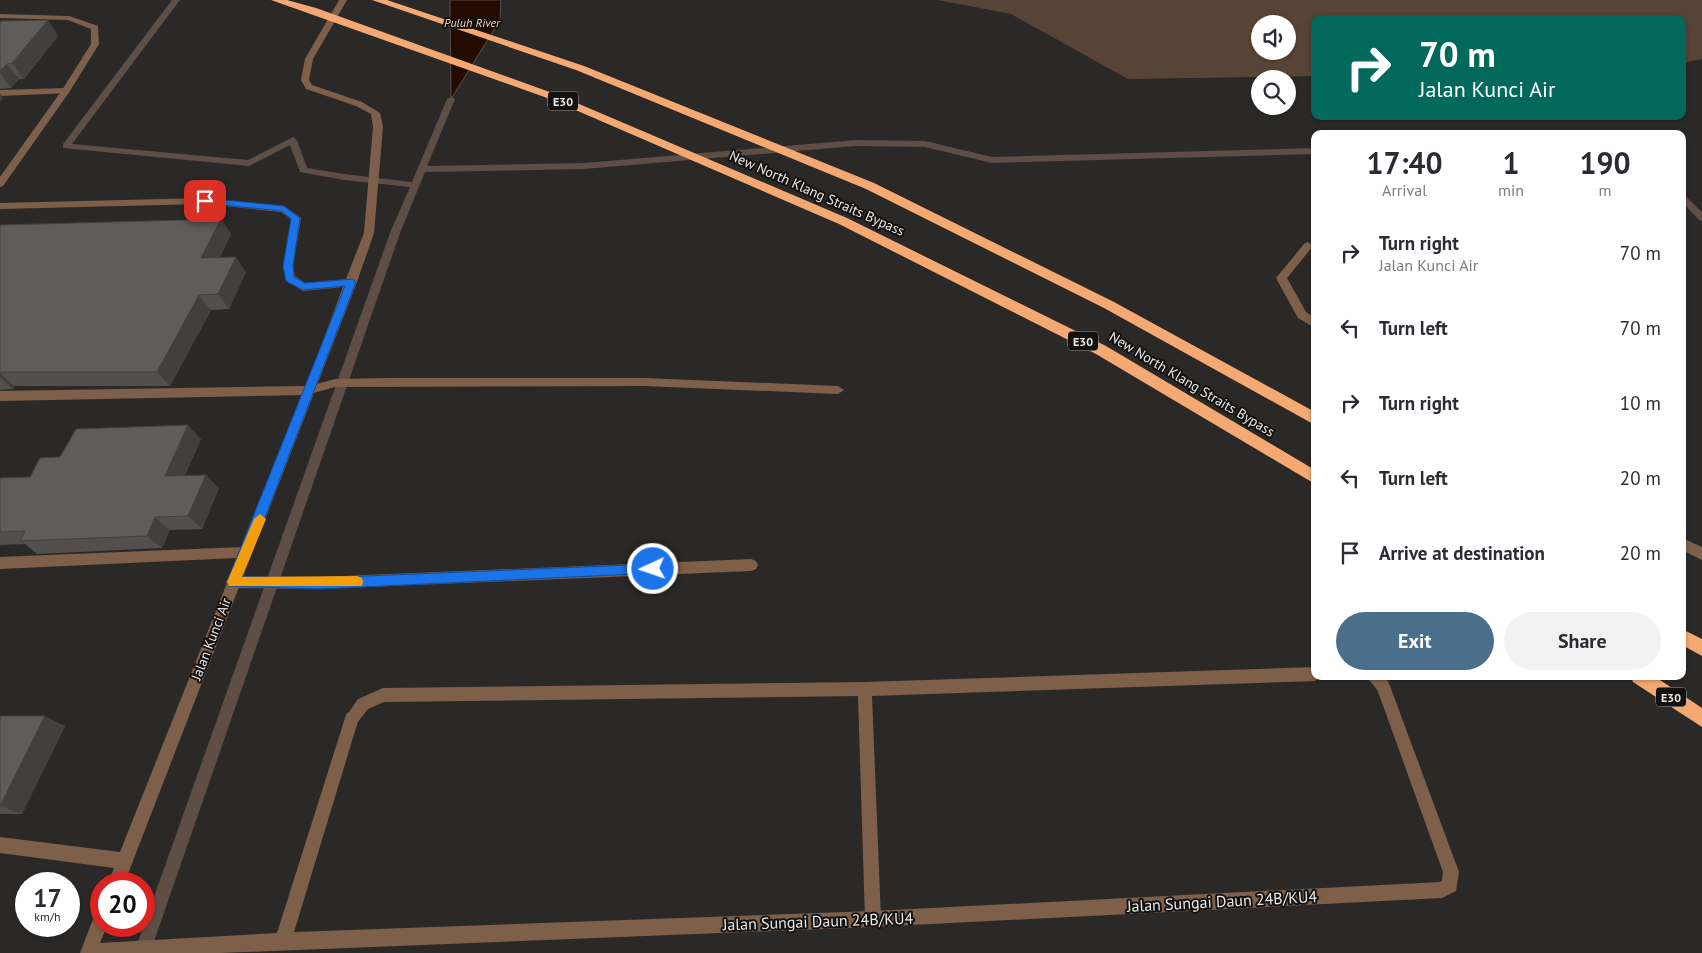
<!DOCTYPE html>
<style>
:root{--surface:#fff;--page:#f2f2f3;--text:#2b2b33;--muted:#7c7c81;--accent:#4a6f8a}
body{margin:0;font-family:"PT Sans",sans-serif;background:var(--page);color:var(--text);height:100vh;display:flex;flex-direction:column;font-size:19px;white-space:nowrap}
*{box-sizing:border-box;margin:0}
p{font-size:16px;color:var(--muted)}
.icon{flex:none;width:28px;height:28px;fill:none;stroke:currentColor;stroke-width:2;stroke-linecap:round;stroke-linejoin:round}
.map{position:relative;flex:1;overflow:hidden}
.sheet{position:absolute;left:1311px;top:130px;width:375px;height:550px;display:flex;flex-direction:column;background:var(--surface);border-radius:10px;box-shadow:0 1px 4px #0004}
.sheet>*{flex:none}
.top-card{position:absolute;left:1311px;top:15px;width:375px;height:105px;border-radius:10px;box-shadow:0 1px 4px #0004;background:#00695c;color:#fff;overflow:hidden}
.buttons{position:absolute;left:1251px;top:15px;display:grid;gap:10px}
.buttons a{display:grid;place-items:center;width:45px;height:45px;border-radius:50%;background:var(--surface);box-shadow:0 1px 4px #0004;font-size:25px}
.speed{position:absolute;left:15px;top:872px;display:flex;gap:10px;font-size:25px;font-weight:700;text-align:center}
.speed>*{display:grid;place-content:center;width:65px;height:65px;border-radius:50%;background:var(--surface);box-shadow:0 1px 4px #0004;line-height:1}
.speed small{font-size:12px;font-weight:400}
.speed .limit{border:8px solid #d22;background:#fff;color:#111}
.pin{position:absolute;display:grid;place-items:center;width:42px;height:42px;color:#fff;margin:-21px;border-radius:10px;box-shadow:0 2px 8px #0006}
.me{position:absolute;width:55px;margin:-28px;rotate:267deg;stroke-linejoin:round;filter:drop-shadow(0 0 4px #0008)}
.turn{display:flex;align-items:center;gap:18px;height:105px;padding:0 25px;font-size:22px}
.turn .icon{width:65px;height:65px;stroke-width:2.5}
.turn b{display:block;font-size:35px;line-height:42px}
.eta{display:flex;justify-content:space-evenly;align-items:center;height:85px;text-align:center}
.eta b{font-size:30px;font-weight:700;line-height:35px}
.primary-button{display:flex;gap:10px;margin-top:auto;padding:10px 25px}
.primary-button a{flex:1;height:58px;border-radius:30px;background:var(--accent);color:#fff;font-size:20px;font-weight:700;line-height:58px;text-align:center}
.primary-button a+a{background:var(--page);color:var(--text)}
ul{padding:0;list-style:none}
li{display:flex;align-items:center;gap:15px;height:75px;padding:0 25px}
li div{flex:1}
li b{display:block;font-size:19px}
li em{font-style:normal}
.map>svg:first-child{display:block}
.green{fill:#584436;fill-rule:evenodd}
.water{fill:#240b00;stroke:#5f4e45}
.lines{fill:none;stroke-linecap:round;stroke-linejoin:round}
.stream{fill:#5f4e45;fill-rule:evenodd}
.lane{fill:#7e604a;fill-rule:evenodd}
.street{fill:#7e604a;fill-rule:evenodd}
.highway{fill:#f3a971;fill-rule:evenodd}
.wall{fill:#524f4d}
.shaded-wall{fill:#42403f}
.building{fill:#5f5c5a;stroke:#42403f}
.route{fill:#1a73e8;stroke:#114b97}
.slow{fill:#f59e0b}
.labels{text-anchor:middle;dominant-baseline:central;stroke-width:4;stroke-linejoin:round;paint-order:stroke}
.far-water-label{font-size:12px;font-style:italic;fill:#fccfaf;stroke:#131211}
.shield{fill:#131211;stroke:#aaa8a7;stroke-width:1}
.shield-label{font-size:12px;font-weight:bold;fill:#eae9e7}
.street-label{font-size:14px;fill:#eae9e7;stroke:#131211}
.near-street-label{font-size:16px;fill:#eae9e7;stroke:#131211}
</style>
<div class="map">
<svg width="1702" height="953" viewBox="0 0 1702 953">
<rect width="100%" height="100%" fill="#2b2927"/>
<path class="green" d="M938,0H1702V59L1683,63L1682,19H1315V76L1128,79L1011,14ZM1260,24H1288V51H1260Z"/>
<path class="water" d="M450,0H501L500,20L451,99Z"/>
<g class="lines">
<path class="stream" d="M172,0H180L72,144L248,160L293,137L297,140L307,168L344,174L412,182L447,99L451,97L455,99L427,166L584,163L856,140L925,141L992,157L1315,148V154L992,163L925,147L856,146L584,169L425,172L400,233L150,953H134L390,233L410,187L344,180L300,172L290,145L249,166L63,148V144Z
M1682,193L1702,212V221L1699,220L1682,202Z"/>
<path class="lane" d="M66,88L69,89V93L0,96V90Z
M1308,242L1313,246L1287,278L1306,312L1315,318V328L1298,318L1276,278L1304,244Z
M390,378H644L838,386L844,390L838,394L644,386L335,387L310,394L304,390L306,387L335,379Z
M1682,538L1702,547V560L1682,550Z
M751,559L756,561L758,565L756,569L751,571L319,589L233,588L228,586L226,582L228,578L233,576L319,577Z
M1315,667V676H1321L1315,681L872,696L881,919L879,925L873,927L867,925L865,919L858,696L384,702L368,709L357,723L352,725L347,723L345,718L358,699L383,688L865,682Z
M1366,676H1383L1390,686L1388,691L1383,693L1378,691Z"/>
<path class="street" d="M339,0H347L313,59L309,80L312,85L362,102L380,113L383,127L374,233L357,282L124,884H108L114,868L0,853V837L120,852L237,558L0,569V557L242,547L302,395L0,401V391L306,386L343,287L303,291L286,281L283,267L291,219L281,212L205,204L0,209V203L205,198L284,206L301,218L293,267L295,276L305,283L346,279L364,233L373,127L371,114L356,106L306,89L301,80L305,59Z
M0,14L69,16L98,26L99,44L70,91L3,186L0,187V177L62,90L91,44V29L68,20L0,18Z
M1383,679L1388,681L1390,686L1459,872L1456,891L1442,898L873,927L220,953H80L95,914L101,912V926H107L100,943L277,933L345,718L347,713L352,711L357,713L359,718L294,932L873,911L1440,882L1442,881L1443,872L1376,686L1378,681Z"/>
<path class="highway" d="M271,0H287L316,8L558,95L847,218L1106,346L1315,470V484L1096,354L839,224L550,99Z
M372,0H387L584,66L874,183L1114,302L1315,412V425L1104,308L866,189L576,70Z
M1682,629L1702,639V656L1682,645Z
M1631,676H1654L1702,708V727L1633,682Z"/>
</g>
<path class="wall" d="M48,20L58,36L24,79H19L11,88L0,89V21Z
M221,219L231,234L220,257L246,272L229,309L211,310L170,386H14L13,389L0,390V225Z
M201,439L185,475L219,488L202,529L170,530L162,548L37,554L25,544L0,545V478L30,477L60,457Z
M0,716L65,726L22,814H0Z"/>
<path class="shaded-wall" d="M48,20L58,36L24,79L12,63Z
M7,64L19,79L11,88L0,73V71Z
M0,93L3,98L0,102Z
M221,219L231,234L212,273L201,258Z
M236,257L246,272L229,309L218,294Z
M199,295L211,310L170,386L157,372Z
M0,373L14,386L13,389L0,377Z
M188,425L201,439L179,489L165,476Z
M206,475L219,488L202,529L188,516Z
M155,517L170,530L162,548L147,536Z
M45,716L65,726L22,814L0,806Z"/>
<path class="building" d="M48,20L12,63L7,64L0,71V21Z
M221,219L201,258L236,257L218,294L199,295L157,372H0V225Z
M188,425L165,476L206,475L188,516L155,517L147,536L20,541L25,531L0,532V478L30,477L40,458L60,457L76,429Z
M0,716H45L0,806Z"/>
<path class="route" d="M205,198L284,206L300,218L293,266L294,277L305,283L352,279L356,282L242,577L319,578L653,564L659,569L658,573L319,589L229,586L227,582L345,286L303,290L286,281L283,266L291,219L282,211L202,203L200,201Z"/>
<path class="slow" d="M260,514L266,519L242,577L357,576L362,578L363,582L362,586H229L227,582L254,519Z"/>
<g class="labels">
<g class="far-water-label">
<text x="472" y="22">Puluh River</text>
</g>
<g class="shield">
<rect x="548" y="91.5" width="30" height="19" rx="4"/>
<rect x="1068" y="331.5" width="30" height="19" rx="4"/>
<rect x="1656" y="687.5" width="30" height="19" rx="4"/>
</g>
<g class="shield-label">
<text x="563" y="101">E30</text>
<text x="1083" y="341">E30</text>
<text x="1671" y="697">E30</text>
</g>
<g class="street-label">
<text transform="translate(817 193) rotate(24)">New North Klang Straits Bypass</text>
<text transform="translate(1192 384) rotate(31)">New North Klang Straits Bypass</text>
<text transform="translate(211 639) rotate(-69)">Jalan Kunci Air</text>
</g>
<g class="near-street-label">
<text transform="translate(1222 901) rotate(-3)">Jalan Sungai Daun 24B/KU4</text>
<text transform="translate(818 921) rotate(-2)">Jalan Sungai Daun 24B/KU4</text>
</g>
</g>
</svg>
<div class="buttons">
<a><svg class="icon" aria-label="sound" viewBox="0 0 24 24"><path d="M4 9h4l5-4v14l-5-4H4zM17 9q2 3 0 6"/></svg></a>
<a><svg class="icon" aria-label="search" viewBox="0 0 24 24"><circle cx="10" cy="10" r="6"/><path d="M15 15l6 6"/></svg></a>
</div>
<div class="speed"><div>17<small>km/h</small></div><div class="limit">20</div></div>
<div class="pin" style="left:205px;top:201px;background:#d93025"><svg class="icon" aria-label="arrive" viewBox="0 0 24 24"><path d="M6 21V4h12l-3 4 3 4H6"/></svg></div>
<svg class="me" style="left:653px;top:569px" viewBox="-20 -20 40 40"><circle r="17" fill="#1a73e8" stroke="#fff" stroke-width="3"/><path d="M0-11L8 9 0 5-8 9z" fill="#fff"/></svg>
<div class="top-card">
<div class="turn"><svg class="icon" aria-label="right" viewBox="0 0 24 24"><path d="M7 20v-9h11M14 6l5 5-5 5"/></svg><div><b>70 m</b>Jalan Kunci Air</div></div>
</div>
<section class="sheet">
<div class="eta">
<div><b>17:40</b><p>Arrival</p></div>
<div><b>1</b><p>min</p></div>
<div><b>190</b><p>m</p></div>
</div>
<ul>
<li><svg class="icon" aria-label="right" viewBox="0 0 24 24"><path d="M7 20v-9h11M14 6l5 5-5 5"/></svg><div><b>Turn right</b><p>Jalan Kunci Air</p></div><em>70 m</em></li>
<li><svg class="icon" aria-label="left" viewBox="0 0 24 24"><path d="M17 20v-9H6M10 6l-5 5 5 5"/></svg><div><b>Turn left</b></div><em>70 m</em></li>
<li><svg class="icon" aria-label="right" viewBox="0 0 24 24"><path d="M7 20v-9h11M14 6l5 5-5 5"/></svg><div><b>Turn right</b></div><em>10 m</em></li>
<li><svg class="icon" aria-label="left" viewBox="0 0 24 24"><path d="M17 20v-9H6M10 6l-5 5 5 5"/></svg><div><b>Turn left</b></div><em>20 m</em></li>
<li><svg class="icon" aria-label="arrive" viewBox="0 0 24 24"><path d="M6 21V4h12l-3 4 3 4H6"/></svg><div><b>Arrive at destination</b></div><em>20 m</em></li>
</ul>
<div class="primary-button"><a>Exit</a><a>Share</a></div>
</section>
</div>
